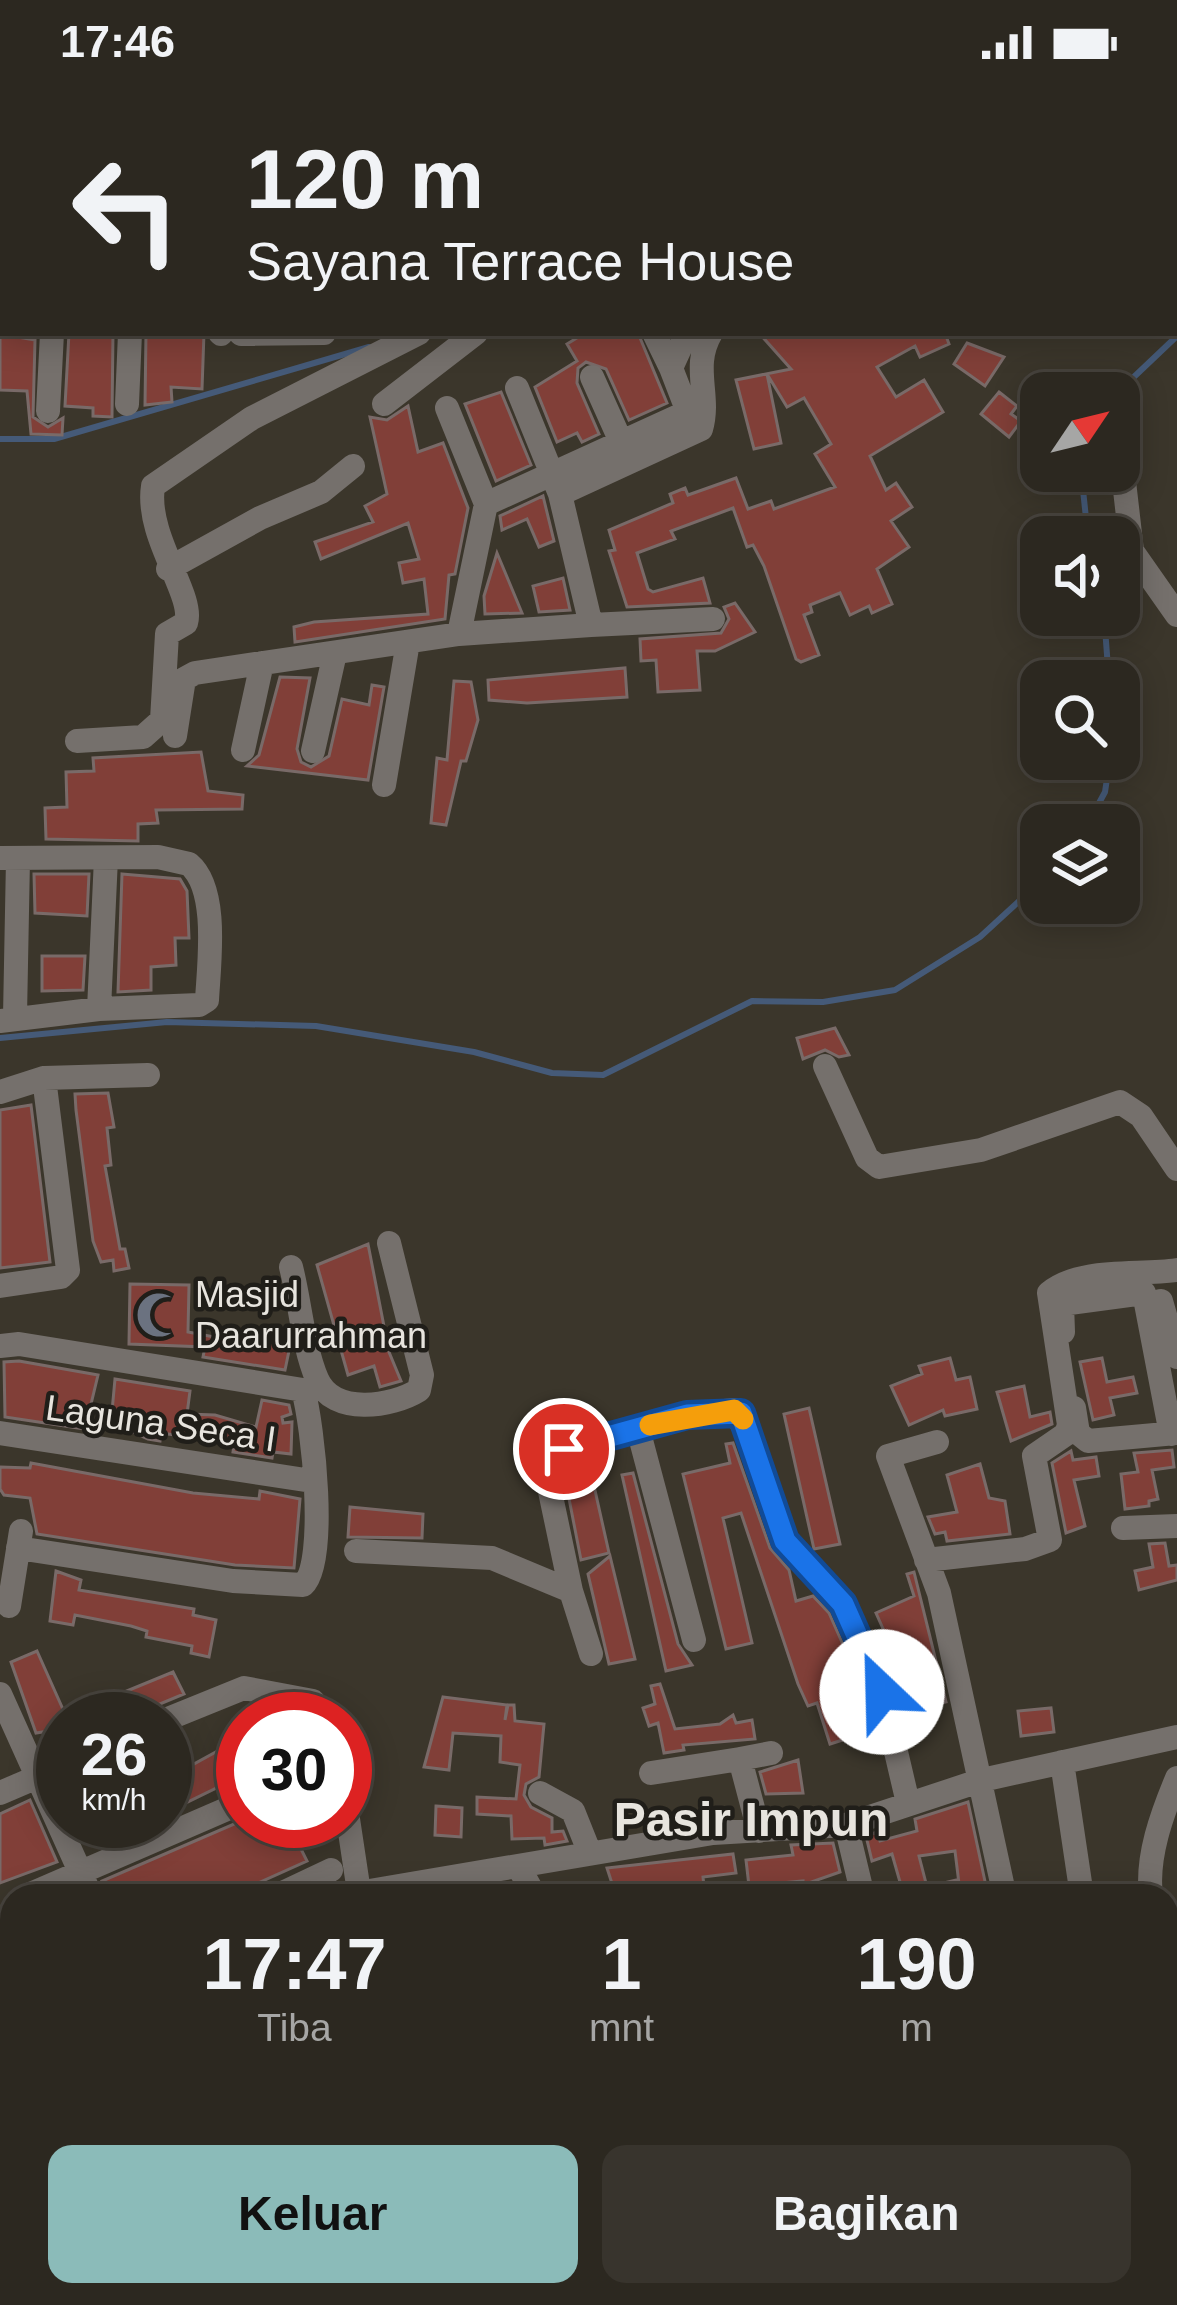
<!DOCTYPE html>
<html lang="id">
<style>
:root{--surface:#2c2820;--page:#38342d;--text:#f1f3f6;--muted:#a6a6a5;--line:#48443e;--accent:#8bbbb9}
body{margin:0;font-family:Helvetica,sans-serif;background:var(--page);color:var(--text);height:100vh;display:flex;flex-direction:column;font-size:45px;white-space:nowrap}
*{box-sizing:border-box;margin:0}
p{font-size:39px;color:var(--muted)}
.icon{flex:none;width:66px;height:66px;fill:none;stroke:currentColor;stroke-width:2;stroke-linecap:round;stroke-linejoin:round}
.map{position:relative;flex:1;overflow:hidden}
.details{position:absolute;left:0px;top:1800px;width:1179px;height:423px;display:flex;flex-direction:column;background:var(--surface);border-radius:36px 36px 0 0;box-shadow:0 6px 30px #0003,0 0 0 3px var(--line)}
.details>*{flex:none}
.top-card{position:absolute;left:0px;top:0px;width:1179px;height:252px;box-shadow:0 6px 30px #0003,0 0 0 3px var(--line);background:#2c2820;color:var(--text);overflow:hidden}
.needle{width:78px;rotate:55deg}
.fabs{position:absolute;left:1020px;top:288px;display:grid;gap:24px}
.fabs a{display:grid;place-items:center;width:120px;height:120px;border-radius:24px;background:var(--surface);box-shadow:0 6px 30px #0003,0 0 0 3px var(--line);font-size:60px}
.speed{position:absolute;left:36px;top:1608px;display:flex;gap:24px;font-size:60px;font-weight:700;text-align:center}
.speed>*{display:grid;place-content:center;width:156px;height:156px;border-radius:50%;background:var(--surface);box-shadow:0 6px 30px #0003,0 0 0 3px var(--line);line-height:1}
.speed small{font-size:30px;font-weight:400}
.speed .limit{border:18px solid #d22;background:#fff;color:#111}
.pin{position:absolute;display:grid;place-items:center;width:102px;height:102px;color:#fff;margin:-51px;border:6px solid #fff;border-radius:50%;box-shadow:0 3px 12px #0007}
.me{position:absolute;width:132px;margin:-66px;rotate:336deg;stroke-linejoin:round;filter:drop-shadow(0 0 9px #0008)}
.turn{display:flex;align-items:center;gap:42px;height:252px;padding:0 48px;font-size:54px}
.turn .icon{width:156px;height:156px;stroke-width:2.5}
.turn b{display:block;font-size:84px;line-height:102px}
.eta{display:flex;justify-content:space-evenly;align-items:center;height:204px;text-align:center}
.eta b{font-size:72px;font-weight:700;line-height:84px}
.button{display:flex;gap:24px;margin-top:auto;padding:24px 48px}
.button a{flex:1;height:138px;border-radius:24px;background:var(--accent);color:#111;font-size:48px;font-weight:700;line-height:138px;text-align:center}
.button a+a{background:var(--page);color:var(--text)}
.status{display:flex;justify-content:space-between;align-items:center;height:84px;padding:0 60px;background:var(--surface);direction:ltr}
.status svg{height:33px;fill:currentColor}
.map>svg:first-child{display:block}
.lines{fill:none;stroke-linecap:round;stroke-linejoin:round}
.stream{stroke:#455a78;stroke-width:6}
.building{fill:#813f38;stroke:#796a68;stroke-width:3}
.minor{stroke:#75706c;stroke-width:24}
.route-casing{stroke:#114b97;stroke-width:30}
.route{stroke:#1a73e8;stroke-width:21}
.slow{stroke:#f59e0b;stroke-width:21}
.labels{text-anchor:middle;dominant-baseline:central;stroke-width:9;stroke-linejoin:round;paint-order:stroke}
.poi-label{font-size:36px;fill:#e7e4de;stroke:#201e19;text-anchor:start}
.street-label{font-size:36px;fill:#e7e4de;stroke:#201e19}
.district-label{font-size:48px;font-weight:bold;fill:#e7e4de;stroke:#201e19}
</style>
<div class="status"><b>17:46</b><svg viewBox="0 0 49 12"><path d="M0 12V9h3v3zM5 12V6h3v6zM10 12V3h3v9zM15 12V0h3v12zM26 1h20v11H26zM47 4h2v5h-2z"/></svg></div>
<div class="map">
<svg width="1177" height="2221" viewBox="0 0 1177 2221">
<rect width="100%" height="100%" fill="#3b362b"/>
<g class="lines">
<path class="stream" d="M681,3V0
M1117,309L1177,252
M0,355H54L369,263
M1081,387L1088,453
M1104,531L1109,597
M1087,741L1105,708L1110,675
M0,954L167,938L316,942L474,968L552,989L603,991L752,917L823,918L895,906L980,853L1041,797"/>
</g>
<path class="building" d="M69,249H113L112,333L93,332V324L65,322Z
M146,249H204L202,305L171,303L172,318L145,321Z
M585,249H638L667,319L629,336L606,285L586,278L578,284L577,299L599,350L582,358L577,349L557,358L535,303L577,277L567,260Z
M759,249H945L949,260L920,273L915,262L877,283L896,313L924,296L943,328L870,372L886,406L896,399L912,423L891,437L909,463L877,485L892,520L872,529L869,522L850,531L840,509L810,521L812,528L804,531L819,571L801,578L796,575L764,482L753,461L747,463L733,424L671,447L675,455L637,469L648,505L653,508L703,494L710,519L627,523L609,467L615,466L609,446L673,419L670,410L685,404L688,411L736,394L748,425L771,417L774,425L835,403L815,370L831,360L804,314L787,323L767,290L781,359L754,365L736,296L791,285Z
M0,250L35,256L33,333L48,343L63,334L62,351L31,350L27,307L0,306Z
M967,259L1004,273L985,302L954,280Z
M501,308L531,381L496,397L465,320Z
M999,308L1017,322L1011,330L1021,337L1009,353L981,330Z
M408,322L418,368L443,359L468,424L455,490L449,491L445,535L295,558L294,543L314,538L428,530L424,495L403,499L399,479L419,475L408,439L321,475L315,458L373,438L365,422L387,410L370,333L387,336Z
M543,412L554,457L539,463L527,435L502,446L500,432Z
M497,469L522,529L485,530L484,512Z
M563,494L570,526L539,528L533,502Z
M735,519L755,548L715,567H697L700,606L658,608L656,576L641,577L640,555L721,549L729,535L724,523Z
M625,584L627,613L527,619L489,616L488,596Z
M280,593L310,594L297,665L301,678L311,683L329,672L342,615L369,621L372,601L384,603L368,696L247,682L259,671Z
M454,597L471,598L478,636L466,677H461L446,741L431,739L437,674L447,676Z
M201,668L208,707L243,711L242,725L156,726L158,739L138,740V757L46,755L45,724L67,723L66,688L94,687L93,674Z
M34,790H89L87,832L35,829Z
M122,790L180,795L187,807L189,854H175L176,881L151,883V906L118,908Z
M42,872H85L83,906L42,907Z
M835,944L849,971L839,973L825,966L803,975L797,954Z
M108,1009L114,1043L107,1044L111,1081L105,1082L120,1165H125L129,1184L114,1187L113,1176L101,1178L93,1157L76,1026L75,1010Z
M31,1021L50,1178L0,1184V1026Z
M368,1160L389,1268L401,1297L380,1303L374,1282L348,1291L317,1181Z
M130,1200L189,1201L188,1248L230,1256L232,1248L269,1252L268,1258L290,1262L285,1286L203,1273L205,1263L129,1260Z
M950,1274L956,1296L970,1293L977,1325L945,1332L943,1326L909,1341L891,1302L922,1290L919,1282Z
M1102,1274L1107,1298L1133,1293L1137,1309L1110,1314L1114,1331L1093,1336L1080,1278Z
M19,1277L98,1291L85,1345L5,1333L4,1278Z
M115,1295L190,1307L187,1330L215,1331L256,1343L262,1316L289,1321L291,1330L282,1333L283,1339L292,1338L291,1370L273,1368L272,1374L233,1368L235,1356L203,1350V1355L161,1349L160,1357L148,1355L111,1338Z
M1024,1302L1030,1333L1050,1328L1052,1340L1011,1357L997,1308Z
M809,1324L840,1460L814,1465L784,1330Z
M733,1359L770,1464L789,1486L796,1517L813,1512L829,1529L864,1608L874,1646L830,1660L817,1619L808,1622L798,1600L741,1429L723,1434L752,1559L726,1565L683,1390L730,1379L726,1360Z
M1172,1366L1174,1383L1152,1386L1158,1415L1149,1417V1422L1125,1425L1121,1390L1138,1388L1134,1369Z
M1071,1367L1073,1376L1096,1373L1099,1392L1074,1396L1085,1442L1066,1449L1052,1379Z
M31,1379L193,1409L259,1415L260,1407L300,1415L294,1484L235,1481L37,1450L30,1414L4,1411L0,1405V1383L30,1384Z
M980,1380L989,1414L1005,1417L1010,1450L947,1457L945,1448L935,1450L928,1433L957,1428L947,1391Z
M590,1384L609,1469L581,1476L564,1389Z
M633,1389L678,1560L692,1581L666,1587L622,1391Z
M350,1423L423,1430L422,1454L348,1453Z
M1165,1459L1169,1482L1177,1481V1496L1139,1506L1135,1487L1153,1483L1149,1460Z
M610,1472L635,1575L609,1580L588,1490Z
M56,1487L81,1496L79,1506L194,1525L193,1531L216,1536L209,1573L191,1569L192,1562L146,1553L147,1547L131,1542L75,1531L73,1541L50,1537Z
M914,1488L946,1618L938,1620L930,1597L900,1606L889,1568L893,1567L876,1529L914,1512L907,1490Z
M37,1567L66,1632L173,1588L184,1610L124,1635H63V1666L57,1667L49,1647L36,1649L11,1578Z
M660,1600L675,1645L720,1640L733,1631L736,1639L752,1636L755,1655L683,1661L684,1666L664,1669L658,1639L649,1642L643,1624L655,1620L651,1602Z
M443,1613L507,1621L505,1636L508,1621H514L515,1637L544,1640L539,1693L526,1700L524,1711L531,1723L552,1734V1748L563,1747L567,1757L545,1761L544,1754L512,1755L511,1732L477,1730V1713L516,1715L520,1681L500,1678L501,1652L453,1649L449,1686L424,1683Z
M1051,1624L1054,1648L1021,1652L1018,1627Z
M243,1653V1691L165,1729V1696Z
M798,1676L803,1709L766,1710L760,1688Z
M30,1716L57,1778L0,1799V1730Z
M968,1718L986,1802L960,1808L955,1767L919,1772L927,1803L956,1796L960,1812H879L878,1803L900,1798L892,1770L872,1777L866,1752L877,1748L880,1757L917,1747L915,1735Z
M436,1722L462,1724L461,1753L435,1751Z
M241,1737H287L307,1777L229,1812H109L102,1797Z
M833,1759L840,1788L803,1801V1797L749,1802L746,1776L793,1771L791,1761Z
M733,1770L736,1789L703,1793L705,1812H616L607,1784Z"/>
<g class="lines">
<path class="minor" d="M10,0L11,3
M258,0L288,3
M522,0L523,3
M861,0V3
M1065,0L1066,2
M342,3L436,0
M615,3V0
M909,3L911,0
M1176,76L1177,75
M0,201H3
M220,249L221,250
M654,249L671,284
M241,250L324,249
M592,293L622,360
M517,304L560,410L591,541L713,535
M127,320L130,249
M384,320L476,249
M447,324L486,420
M48,327L52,249
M1122,380L1132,467L1177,531
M560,410L701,345C711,311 691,283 711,249
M168,485L260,434L321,408L353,382
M459,550L486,420L681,331L686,323L671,284L687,249
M175,652L184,595L195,589L459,550L591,541
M77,657L143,653L162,636L167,550L186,539C195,511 145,453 153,402L252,334L419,249
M243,666L262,579
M313,667L335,569
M384,701L408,558
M0,774L158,773L189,780C219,805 209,879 207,916L199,921L99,925L0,937
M99,925L106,774
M15,932L18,775
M825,982L867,1074L879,1083L981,1066L1120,1018L1141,1032L1177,1085
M0,1008L44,994L148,991
M291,1183C300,1218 303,1262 317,1295C333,1332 392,1323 419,1306L422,1291L389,1159
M0,1202L61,1193L68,1186L44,994
M1148,1220L1161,1217L1177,1273
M1063,1248L1062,1220L1144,1209L1171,1350
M0,1262L19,1260L303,1306
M1074,1324L1078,1349L1088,1357L1177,1349
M638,1345L694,1556
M0,1349L312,1397
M937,1358L888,1372L939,1509L1002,1799
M1123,1444L1177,1442
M18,1464L233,1497L303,1501C328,1479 313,1340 303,1306
M356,1467L492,1474L571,1507
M926,1476L1025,1465L1050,1456L1034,1372L1066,1350L1069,1341L1049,1209C1081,1183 1137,1192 1177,1186
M9,1522L21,1447
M591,1570L571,1507L544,1379L547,1370L687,1331L734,1326L754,1362L785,1458L843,1520L882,1608L908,1719
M0,1610L91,1812
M165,1636L244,1604L313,1617L327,1635
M740,1675L771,1669
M1062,1678L1082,1812
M651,1689L740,1675L759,1747
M0,1709L63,1682
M540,1709L573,1727L589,1767
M345,1715L359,1808
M846,1741L863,1812
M518,1782L535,1812
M26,1812L243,1718
M276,1812L331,1786
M340,1812L713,1749L846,1741L982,1696L1177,1653
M1151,1812C1146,1773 1162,1730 1177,1694
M1167,1899L1177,1903
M0,1993L12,1987
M1167,1994H1177
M0,2023L12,2015
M0,2161L12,2154
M225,2211L230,2221
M375,2211L381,2221
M408,2211L414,2221
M529,2211L534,2221
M908,2211L912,2221
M154,2221L171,2211"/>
</g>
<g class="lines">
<g class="route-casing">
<path id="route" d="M564,1365L687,1331L741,1329L785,1457L843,1520L882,1608"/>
</g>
<use href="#route" class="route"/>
<path class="slow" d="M650,1341L734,1326L743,1335"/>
</g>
<defs>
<g id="mosque-bare" transform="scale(3.6)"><path d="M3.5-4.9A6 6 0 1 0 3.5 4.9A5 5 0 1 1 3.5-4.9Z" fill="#6b7280" stroke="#201e19" stroke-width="2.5" paint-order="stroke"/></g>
</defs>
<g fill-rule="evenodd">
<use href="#mosque-bare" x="159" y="1231"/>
</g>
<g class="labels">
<g class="poi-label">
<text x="195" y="1210">Masjid<tspan x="195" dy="41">Daarurrahman</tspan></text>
</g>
<g class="street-label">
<text transform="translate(161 1339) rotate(8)">Laguna Seca I</text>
</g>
<g class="district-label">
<text x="751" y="1735">Pasir Impun</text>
</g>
</g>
</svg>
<div class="fabs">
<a><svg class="needle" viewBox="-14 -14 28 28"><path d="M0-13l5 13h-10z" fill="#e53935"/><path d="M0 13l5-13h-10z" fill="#a6a6a5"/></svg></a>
<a><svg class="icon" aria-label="sound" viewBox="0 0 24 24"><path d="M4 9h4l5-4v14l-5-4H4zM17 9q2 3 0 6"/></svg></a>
<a><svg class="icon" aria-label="search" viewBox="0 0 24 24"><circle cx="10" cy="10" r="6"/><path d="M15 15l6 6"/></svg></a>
<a><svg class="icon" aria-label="layers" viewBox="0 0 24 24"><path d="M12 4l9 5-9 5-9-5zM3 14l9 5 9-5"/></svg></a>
</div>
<div class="speed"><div>26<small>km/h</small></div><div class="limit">30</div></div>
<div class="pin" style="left:564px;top:1365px;background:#d93025"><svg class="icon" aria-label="arrive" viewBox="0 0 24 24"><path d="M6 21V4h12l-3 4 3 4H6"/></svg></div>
<svg class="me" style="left:882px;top:1608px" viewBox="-20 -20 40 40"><circle r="19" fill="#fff"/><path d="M0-13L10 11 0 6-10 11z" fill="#1a73e8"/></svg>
<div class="top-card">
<div class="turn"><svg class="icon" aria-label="left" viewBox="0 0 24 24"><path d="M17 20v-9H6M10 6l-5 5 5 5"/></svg><div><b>120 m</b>Sayana Terrace House</div></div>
</div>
<section class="details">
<div class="eta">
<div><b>17:47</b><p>Tiba</p></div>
<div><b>1</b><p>mnt</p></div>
<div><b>190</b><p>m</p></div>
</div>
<div class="button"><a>Keluar</a><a>Bagikan</a></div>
</section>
</div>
